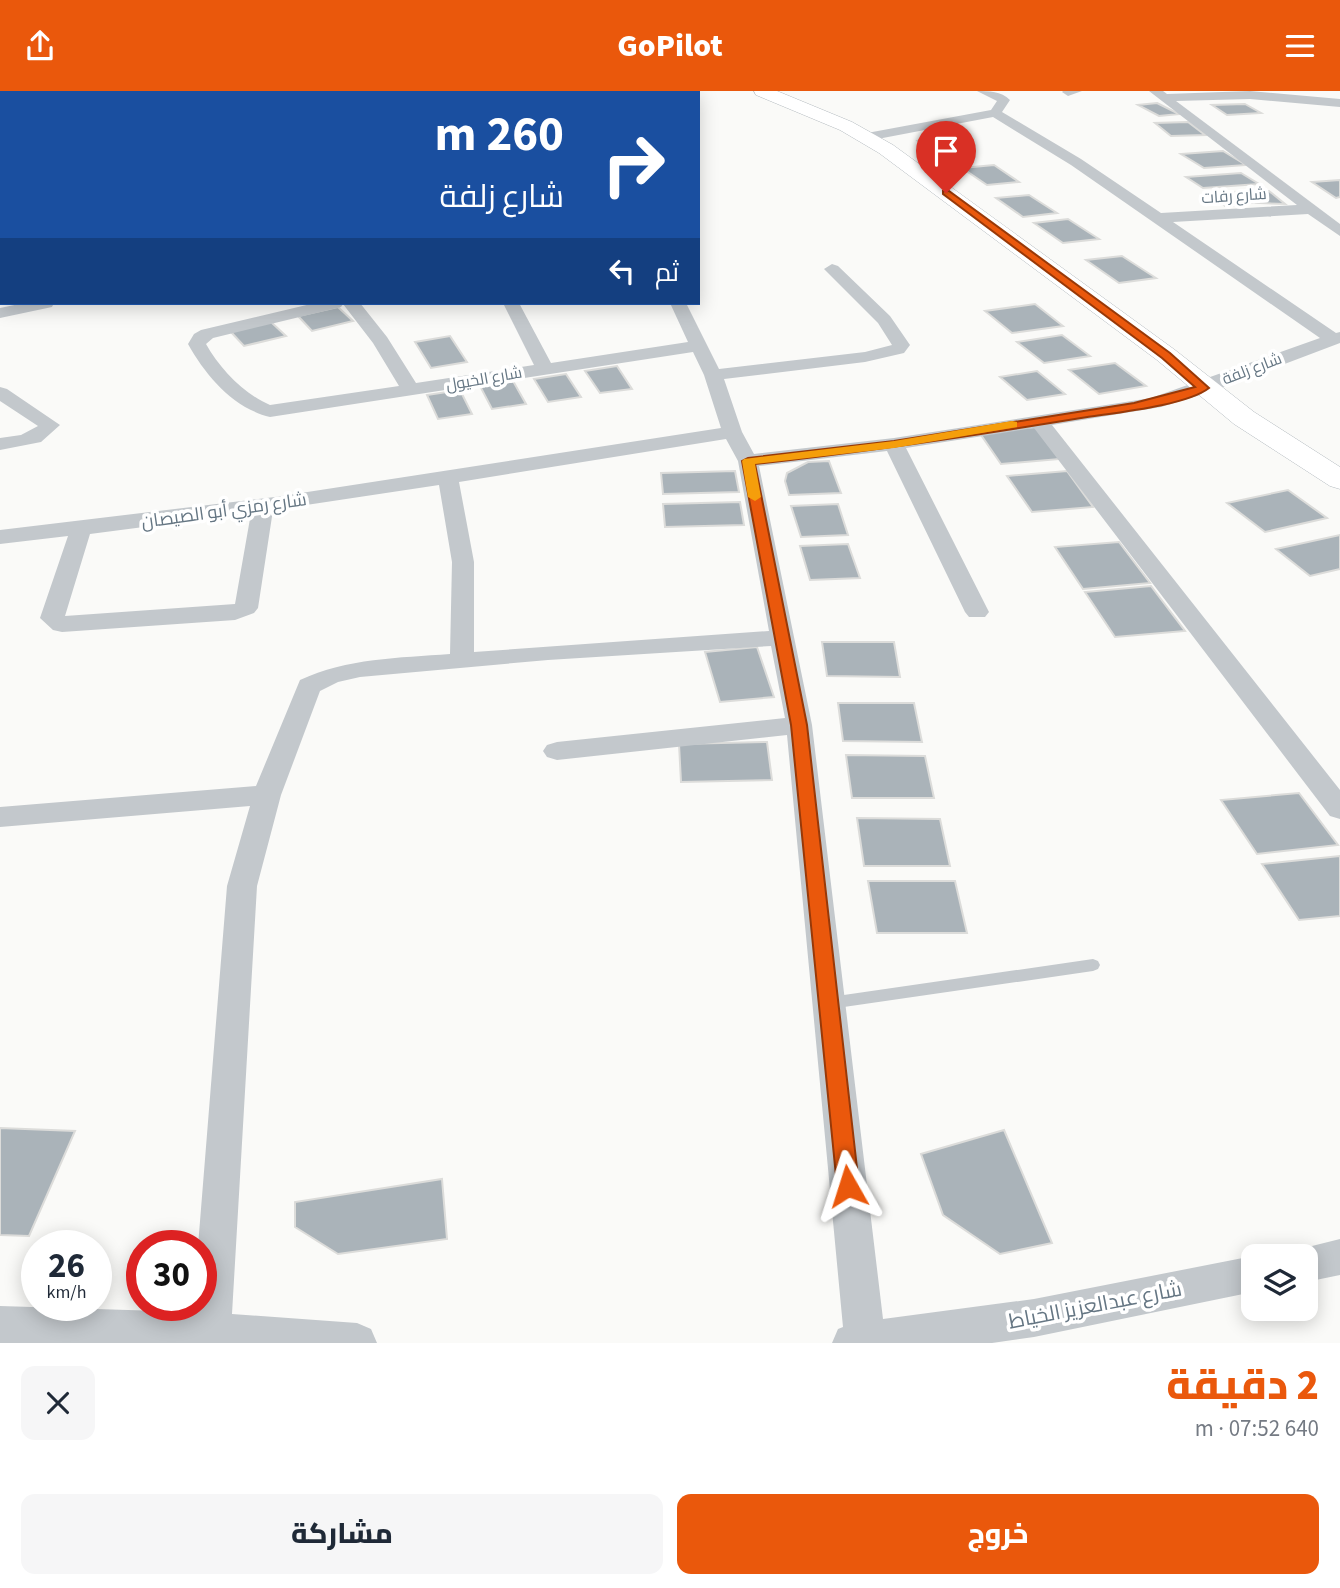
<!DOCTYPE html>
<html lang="ar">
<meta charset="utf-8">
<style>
:root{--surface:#fff;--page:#f6f6f7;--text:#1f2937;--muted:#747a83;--accent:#ea580c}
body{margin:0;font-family:"Source Sans 3",Cairo,sans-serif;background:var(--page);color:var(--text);direction:rtl;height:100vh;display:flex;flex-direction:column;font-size:26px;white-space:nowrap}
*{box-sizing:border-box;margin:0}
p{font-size:23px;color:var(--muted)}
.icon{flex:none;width:38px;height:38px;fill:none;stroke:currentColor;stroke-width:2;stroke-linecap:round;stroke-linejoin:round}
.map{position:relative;height:1252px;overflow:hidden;direction:ltr}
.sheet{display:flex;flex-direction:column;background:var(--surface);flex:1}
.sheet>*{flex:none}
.top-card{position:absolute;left:0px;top:0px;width:700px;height:214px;box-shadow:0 4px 18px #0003;direction:rtl;background:#1a4fa0;color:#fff;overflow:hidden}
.tools{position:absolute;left:1241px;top:1153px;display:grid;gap:14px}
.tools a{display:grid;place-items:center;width:77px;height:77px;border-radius:14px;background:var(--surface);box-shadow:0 4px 18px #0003;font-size:35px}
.speed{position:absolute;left:21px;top:1139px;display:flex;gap:14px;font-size:35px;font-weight:700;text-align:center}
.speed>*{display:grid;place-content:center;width:91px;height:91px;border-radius:50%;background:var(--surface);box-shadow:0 4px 18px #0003;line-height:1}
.speed small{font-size:18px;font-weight:400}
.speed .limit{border:10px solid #d22;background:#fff;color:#111}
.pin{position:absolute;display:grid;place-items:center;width:60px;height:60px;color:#fff;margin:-72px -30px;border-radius:50% 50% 50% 0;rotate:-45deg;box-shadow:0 0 7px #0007}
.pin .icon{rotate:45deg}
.me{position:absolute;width:77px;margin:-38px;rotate:354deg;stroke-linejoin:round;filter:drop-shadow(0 0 5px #0008)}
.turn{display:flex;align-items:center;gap:24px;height:147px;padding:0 21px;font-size:32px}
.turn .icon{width:91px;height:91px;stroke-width:2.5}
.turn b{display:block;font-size:49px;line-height:60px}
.then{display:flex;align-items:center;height:66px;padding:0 21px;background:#0003;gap:14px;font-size:26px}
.round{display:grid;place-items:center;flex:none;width:74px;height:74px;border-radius:14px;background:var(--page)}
.overview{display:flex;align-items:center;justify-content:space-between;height:119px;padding:0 21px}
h1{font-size:42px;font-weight:800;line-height:52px;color:var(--accent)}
.action{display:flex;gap:14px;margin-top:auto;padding:14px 21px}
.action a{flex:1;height:80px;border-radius:14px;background:var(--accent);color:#fff;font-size:28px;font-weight:800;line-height:80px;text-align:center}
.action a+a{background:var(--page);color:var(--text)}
header{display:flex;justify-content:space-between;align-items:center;height:91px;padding:0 21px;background:var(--accent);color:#fff;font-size:32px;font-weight:800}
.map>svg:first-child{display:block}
.building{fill:#aab3b9;stroke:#dcdcda;stroke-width:2}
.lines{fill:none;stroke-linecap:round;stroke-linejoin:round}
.secondary-casing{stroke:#b3babf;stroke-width:1}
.lane{fill:#c3c8cc;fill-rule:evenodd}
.street{fill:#c3c8cc;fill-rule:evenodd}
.secondary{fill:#fff;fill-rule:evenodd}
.route{fill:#ea580c;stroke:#983908;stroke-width:2}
.slow{fill:#f59e0b}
.labels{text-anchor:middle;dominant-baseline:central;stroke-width:7;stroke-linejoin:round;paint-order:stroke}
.far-street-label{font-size:16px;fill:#657683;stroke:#fff}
.street-label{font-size:18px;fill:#657683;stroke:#fff}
.near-street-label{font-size:21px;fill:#657683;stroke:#fff}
</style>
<header><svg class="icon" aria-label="menu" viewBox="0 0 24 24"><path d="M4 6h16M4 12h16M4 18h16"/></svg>GoPilot<svg class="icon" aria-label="share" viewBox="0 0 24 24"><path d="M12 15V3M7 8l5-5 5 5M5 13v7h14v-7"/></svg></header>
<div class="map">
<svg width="1340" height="1252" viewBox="0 0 1340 1252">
<rect width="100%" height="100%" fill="#fafaf8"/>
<path class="building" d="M1157,12L1179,23L1159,25L1138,14Z
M1245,13L1261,22L1227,24L1212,14Z
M1188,31L1205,44L1171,45L1155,32Z
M949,46L964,56L932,60L918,50Z
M1223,60L1246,74L1204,77L1181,63Z
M994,74L1019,91L987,94L962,77Z
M1241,82L1259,93L1203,97L1186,86Z
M1340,89V106L1336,107L1312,91Z
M1269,100L1285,113L1236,111L1239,114L1225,115L1210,102Z
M1029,104L1057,122L1023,126L996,107Z
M1068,128L1099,148L1063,152L1034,132Z
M1122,165L1156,187L1119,192L1086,169Z
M1035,213L1063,235L1012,242L985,220Z
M338,216L353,230L312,240L298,225Z
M271,231L286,245L244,255L230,240Z
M1062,244L1090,265L1044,272L1017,251Z
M450,245L467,271L431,277L415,251Z
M1115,272L1146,295L1099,303L1069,279Z
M617,275L632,298L600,302L585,280Z
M1037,280L1065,303L1027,309L1000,286Z
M566,283L581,306L548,311L534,288Z
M513,290L526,313L492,318L480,295Z
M460,299L472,323L438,328L427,304Z
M1036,336L1060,368L1001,373L979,341Z
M829,370L841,402L789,404L785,390L787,382L808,371Z
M735,380L739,401L663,403L661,382Z
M1067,380L1093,416L1032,421L1007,385Z
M1288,399L1327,427L1265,441L1227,412Z
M740,411L744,434L665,436L663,413Z
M838,413L848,444L801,446L791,415Z
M1340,444V478L1310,485L1276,458Z
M1119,451L1150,492L1083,498L1055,456Z
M848,453L860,487L810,489L800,455Z
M1151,495L1185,540L1115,546L1085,501Z
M822,551H894L900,586L827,585Z
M757,556L774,606L720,611L705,561Z
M838,612H914L922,651L843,650Z
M767,651L772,689L681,691L679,653Z
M846,664L925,665L934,707H852Z
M1299,702L1338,754L1257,763L1221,709Z
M857,727L940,728L950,775H864Z
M1340,765V825L1299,829L1262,773Z
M868,790H955L967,842H877Z
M0,1037L75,1040L29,1145L0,1144Z
M1004,1039L1052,1152L1000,1163L943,1124L921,1063Z
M442,1088L447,1148L338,1163L295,1136V1111Z"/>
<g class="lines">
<g class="secondary-casing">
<path id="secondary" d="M754,0H777L852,31L893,54L1175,259L1254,321L1340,376V398L1330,395L1234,333L1157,269L879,62L840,39L756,4Z"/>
</g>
<path class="lane" d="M1093,868L1098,870L1100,874L1098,878L1093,880L830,918L825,916L822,912L825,908L830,906Z"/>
<path class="street" d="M151,0H164L165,2H152Z
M293,0H306L307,2H294Z
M431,0H446L447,2H432Z
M536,0H550L551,2H537Z
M977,0C989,0 1001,0 1010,9L1002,21L1081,68L1161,122L1297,114L1149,0H1163L1167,3L1250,0L1340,8V16L1250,8L1176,10L1340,133V145L1308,123L1173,131L1336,242L1340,241V252L1210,301L1161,316L1052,334L1340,699V728L1330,725L1034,337L906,357L989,521L985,526H969L965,521L887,360L759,375L812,634L883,1228L1034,1208L1253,1165V1201L1034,1246L992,1252H832L838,1238L843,1236L787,644L557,669L547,666L543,660L547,654L557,651L785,627L771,555L548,569L360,586L338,591L320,600L281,704L257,795L232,1223L357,1232L371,1238L377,1252H0V1215L192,1221L193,1214H201V1155H198L227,795L250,715L0,736V716L256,695L300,589C347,567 399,567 450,563L452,471L439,394L273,419L258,517L254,522L235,529L62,541L53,539L40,527L68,445L0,453V439L275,406L721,337L704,284L693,261L270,326C233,317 206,285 188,253L194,243L201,239L315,212H360L387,246L416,292L534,274L503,212H519L551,272L688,251L670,212H686L719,278L865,261L892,254L878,232L824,178L832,173L838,175L890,225L910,254L904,262L865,271L724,288L742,341L754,363L894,347L1151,307L1320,247L1071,74L993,26L867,50L860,46L867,42L991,19L997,10ZM343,213L373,252L399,295L270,314C244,303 220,278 206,253L213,247L341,216ZM726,348L738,370L769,540L474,561V471L459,391ZM251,422L235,513L65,525L90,443Z
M1082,0L1068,5L1062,1L1063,0Z
M0,125H2L0,134Z
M2,169V179L0,180V170Z
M24,212H54L52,216L0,227V217Z
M0,296L7,298L60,334L41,351L0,359V347L21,344L38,335L0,310Z
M1340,1148V1184L1306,1191V1166H1290L1292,1160Z"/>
<use href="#secondary" class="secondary"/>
</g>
<path class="route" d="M943,100H949L1170,262L1209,297C1186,315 1112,322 1081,327C972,345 864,361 755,373L807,634L859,1095L856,1102L848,1105L840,1102L837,1095L791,634L742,370L748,367L894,350L1134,312L1195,296L1162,267L943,103Z"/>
<path class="slow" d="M1012,330L1017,331V336L894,357L755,373L761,406L755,410L748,406L742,370L744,368L894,350Z"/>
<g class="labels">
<g class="far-street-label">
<text transform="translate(1234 105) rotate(-4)">شارع رفات</text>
<text transform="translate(1252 278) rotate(-21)">شارع زلفة</text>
<text transform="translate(484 288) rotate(-10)">شارع الخيول</text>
</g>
<g class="street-label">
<text transform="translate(224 420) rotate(-8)">شارع رمزي أبو الصيصان</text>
</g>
<g class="near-street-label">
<text transform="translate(1095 1214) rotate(-11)">شارع عبدالعزيز الخياط</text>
</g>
</g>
</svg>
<div class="tools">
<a><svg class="icon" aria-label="layers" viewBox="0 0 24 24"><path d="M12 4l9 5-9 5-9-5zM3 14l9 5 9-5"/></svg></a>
</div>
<div class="speed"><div>26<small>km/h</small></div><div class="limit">30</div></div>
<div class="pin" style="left:946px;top:102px;background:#d93025"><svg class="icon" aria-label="arrive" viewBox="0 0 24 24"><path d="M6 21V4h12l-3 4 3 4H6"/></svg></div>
<svg class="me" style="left:848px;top:1095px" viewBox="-20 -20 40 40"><path d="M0-17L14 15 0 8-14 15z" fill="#ea580c" stroke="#fff" stroke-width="4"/></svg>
<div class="top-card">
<div class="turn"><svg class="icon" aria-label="right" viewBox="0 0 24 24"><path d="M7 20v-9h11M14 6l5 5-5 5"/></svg><div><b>260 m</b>شارع زلفة</div></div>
<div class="then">ثم<svg class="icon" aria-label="left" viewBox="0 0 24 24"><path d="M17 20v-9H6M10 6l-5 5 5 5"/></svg></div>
</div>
</div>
<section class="sheet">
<div class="overview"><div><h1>2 دقيقة</h1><p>640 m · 07:52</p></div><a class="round"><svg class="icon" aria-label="close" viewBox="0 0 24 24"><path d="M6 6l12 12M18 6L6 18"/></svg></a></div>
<div class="action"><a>خروج</a><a>مشاركة</a></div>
</section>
